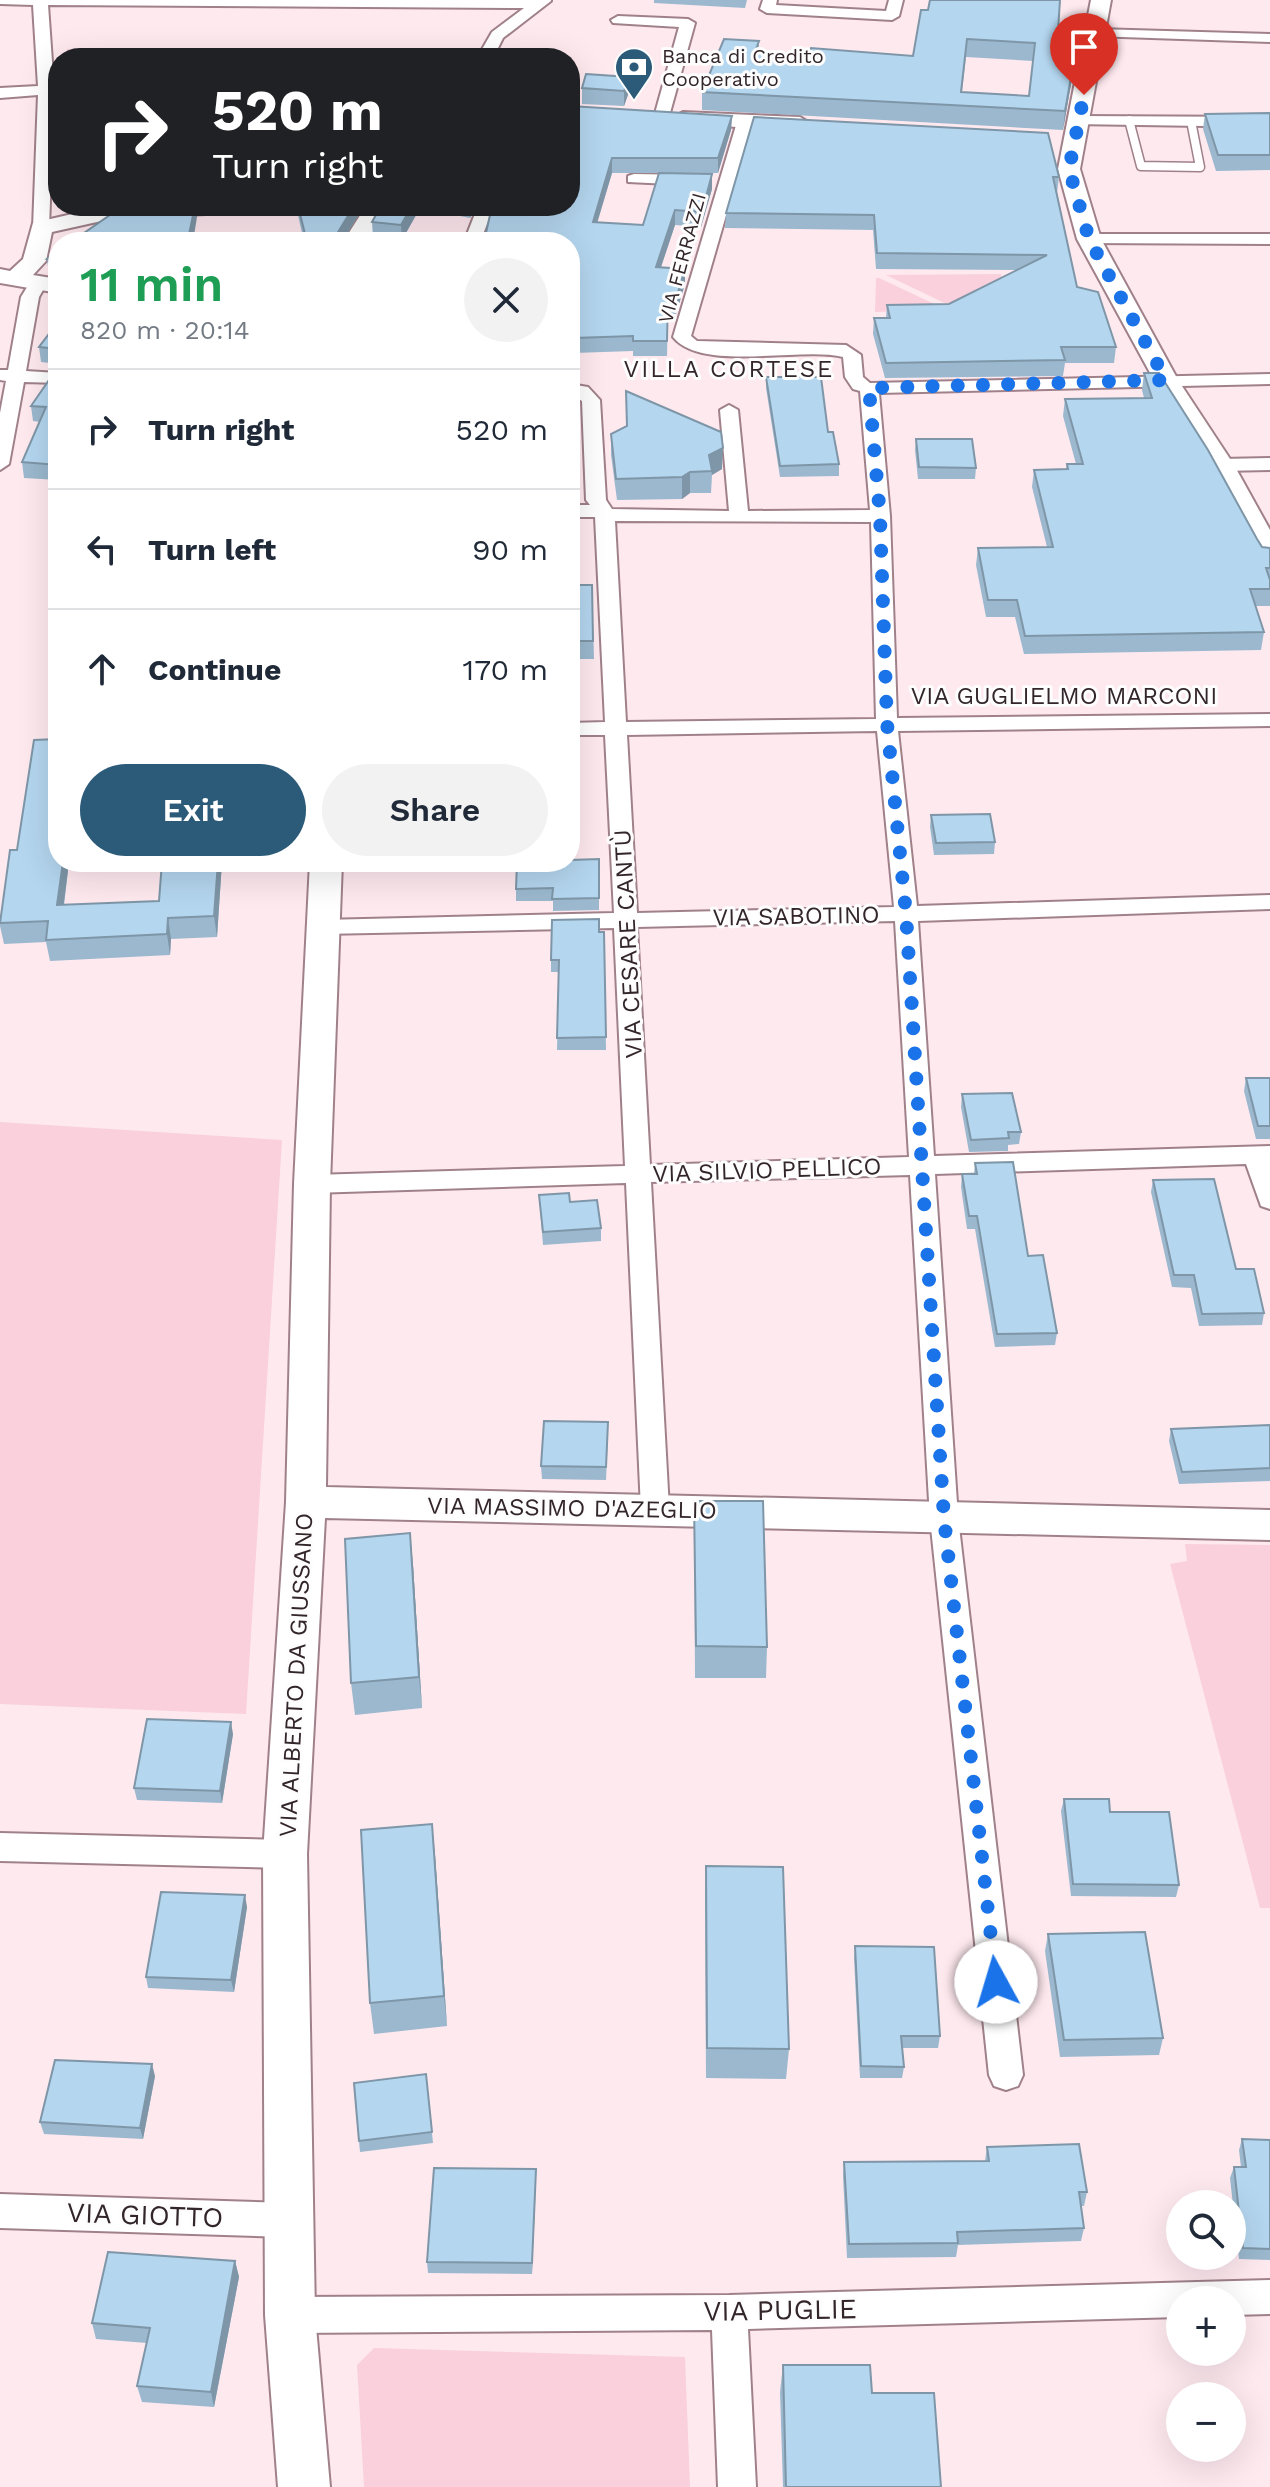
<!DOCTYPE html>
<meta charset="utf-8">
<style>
:root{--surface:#fff;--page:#f2f2f3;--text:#1f2937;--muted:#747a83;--line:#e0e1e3;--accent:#2c5a79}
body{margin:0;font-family:"Work Sans",sans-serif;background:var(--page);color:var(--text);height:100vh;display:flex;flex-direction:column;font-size:30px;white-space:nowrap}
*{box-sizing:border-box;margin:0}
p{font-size:26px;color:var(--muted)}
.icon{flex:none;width:44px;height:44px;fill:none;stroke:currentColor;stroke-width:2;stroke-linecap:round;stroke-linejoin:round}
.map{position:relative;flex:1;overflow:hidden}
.side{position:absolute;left:48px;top:232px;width:532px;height:640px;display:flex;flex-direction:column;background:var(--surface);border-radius:32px;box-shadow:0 8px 32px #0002}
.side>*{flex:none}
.guide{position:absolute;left:48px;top:48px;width:532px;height:168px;border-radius:32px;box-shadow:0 8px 32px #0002;background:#202124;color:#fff;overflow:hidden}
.buttons{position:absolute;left:1166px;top:2190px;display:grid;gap:16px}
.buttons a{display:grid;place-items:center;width:80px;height:80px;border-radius:50%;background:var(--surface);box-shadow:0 8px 32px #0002;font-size:40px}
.pin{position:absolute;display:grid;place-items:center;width:68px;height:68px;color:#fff;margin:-82px -34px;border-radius:50% 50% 50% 0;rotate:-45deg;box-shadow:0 0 8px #0007}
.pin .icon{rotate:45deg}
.me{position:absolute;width:88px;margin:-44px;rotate:354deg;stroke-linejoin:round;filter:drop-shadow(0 0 6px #0008)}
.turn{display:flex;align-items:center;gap:28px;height:168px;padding:0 32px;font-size:36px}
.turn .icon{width:104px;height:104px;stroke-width:2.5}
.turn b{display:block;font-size:56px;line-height:68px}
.round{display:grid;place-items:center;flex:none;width:84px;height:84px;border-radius:42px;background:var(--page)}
.head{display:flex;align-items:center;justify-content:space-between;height:136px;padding:0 32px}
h1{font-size:48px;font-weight:600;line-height:60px;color:#1e9e55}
.cta{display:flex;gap:16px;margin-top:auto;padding:16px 32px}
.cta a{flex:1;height:92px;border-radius:48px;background:var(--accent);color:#fff;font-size:32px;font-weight:600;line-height:92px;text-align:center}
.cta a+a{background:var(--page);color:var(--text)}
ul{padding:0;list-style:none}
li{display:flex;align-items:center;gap:24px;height:120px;padding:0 32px;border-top:2px solid var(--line)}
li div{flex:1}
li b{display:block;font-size:30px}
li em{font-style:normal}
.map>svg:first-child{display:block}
.green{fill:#f9d0db}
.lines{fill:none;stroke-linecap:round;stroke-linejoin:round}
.lane-casing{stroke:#a0818a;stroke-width:11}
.street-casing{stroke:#a0818a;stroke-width:4}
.secondary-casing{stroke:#a0818a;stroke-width:4}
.path{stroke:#b7a4aa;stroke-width:3;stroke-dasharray:4 3;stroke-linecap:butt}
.lane{stroke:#fff;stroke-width:8}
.street{fill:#fff;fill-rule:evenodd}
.secondary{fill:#fff;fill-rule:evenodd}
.wall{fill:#9bb8ce;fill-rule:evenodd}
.shaded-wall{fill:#7e96a7}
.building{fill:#b4d6ef;stroke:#7e96a7;stroke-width:2;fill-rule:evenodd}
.route{stroke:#1a73e8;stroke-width:14;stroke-dasharray:0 25.2}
.labels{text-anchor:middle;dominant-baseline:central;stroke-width:6;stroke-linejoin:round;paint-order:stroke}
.far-poi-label{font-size:20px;fill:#33262a;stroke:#fdfdfd;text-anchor:start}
.far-street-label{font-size:20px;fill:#33262a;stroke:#fdfdfd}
.far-quarter-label{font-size:24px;letter-spacing:2px;fill:#33262a;stroke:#fdfdfd}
.street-label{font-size:24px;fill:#33262a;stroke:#fdfdfd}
.near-street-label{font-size:28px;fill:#33262a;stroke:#fdfdfd}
</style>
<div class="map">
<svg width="1270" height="2487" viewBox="0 0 1270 2487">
<rect width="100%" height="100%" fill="#fee9ef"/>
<path class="green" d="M67,49H206L205,58H67Z
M1001,274L1006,303L955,308L886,275Z
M876,278H879L947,310L875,312Z
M0,1122L282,1140L246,1714L0,1704Z
M1185,1544L1270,1545V1908H1260L1170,1564L1187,1561Z
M374,2348L685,2357L690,2487H364L357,2365Z"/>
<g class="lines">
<g class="lane-casing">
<path id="lane" d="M1129,120L1141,166L1200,167L1191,121"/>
</g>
<g class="street-casing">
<path id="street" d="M0,0H551V1L503,38L493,58H477L492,32L524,8L48,5L54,90L49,228L41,233L33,228L38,95L0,98V88L38,86L33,5L0,4Z
M763,0H777L776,5L886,11L889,0H903L899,16L892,20L767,13L760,9Z
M618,16L688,19L695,23L668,120L654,117L679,27L613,23L611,20Z
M1097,29L1270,34V42L1092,36V30Z
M1078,116L1270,117V127L1072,124L1070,121Z
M745,117L753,122L691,336L697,341L846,345L861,355L863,377L870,383L1270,374V384L879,393L890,516L897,718L1270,714V726L898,731L917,906L1270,895V909L918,921L934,1156L1270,1146V1209L1261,1206L1246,1164L935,1174L958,1518L1023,2075L1018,2086L1006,2090L994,2086L989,2075L930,1518L910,1175L651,1182L669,1509L665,1517L655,1520L645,1517L641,1509L626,1183L312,1193L303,1190L299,1184L303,1178L312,1175L625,1166L614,928L322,934L310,927L322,920L614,913L605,735H570V723L605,722L595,517H570V505H590L586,500L582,401L570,394V384L588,387L600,400L606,500L612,509L729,511L720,410L729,405L738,410L748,511L870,510L860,391L853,389L845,377L843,357C801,346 702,373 673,337L737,122ZM615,521L871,522L876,719L626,722ZM877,731L894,907L637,913L627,735ZM895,921L909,1157L650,1165L637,927Z
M634,174L690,175L698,180L690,185L628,182V176Z
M59,206H114L123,211C112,220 70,215 59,206Z
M478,206H494L480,242H464Z
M1089,234H1270V244L1083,243L1081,239Z
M38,278L47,283L39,297L26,371L58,373V383L24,382L9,464L0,470V413L6,381L0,380V370H8L21,297L32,279Z
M1270,458V470L1221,471L1212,465L1221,459Z
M0,1833L285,1840L296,1844L301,1854L296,1864L285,1868L0,1861Z
M0,2194L289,2203L301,2208L307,2220L301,2232L289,2237L0,2228Z
M1270,2280V2314L1232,2315V2300H1180V2317L748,2329L756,2487H718L712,2330L290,2333L277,2327L272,2315L277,2303L290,2297L729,2295Z"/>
</g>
<g class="secondary-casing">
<path id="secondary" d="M1091,0H1111L1080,169L1101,239L1178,380L1234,465L1270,530V563L1260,561L1256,555L1208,465L1154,380L1077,239L1058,169Z
M683,112L800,117L811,124L800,131L675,123L672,118Z
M107,206H240L229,213L115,218L52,232L46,261L33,275L58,279V293L0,283V269L10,271L23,259L33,223Z
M366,206H388L367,242H343Z
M310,862H342L330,1184L326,1487L1270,1510V1540L325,1518L307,1854L315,2315L330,2487H278L265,2315L263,1854L286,1502L294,1184Z"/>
</g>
<path class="path" d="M103,58H147"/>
<use href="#lane" class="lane"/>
<use href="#street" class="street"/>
<use href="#secondary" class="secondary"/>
</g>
<path class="wall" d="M654,0H747L745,8L654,3Z
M921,10L1058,31L1079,32L1077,50L1063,130L702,110V92L759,41V52L808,55L913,56ZM966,57L1033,61L1029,96L962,92Z
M586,74L629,92L624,106L582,104V88Z
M570,106L732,116L731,130L718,173H612L597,222L643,225L712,189L701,227L675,225L661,267L685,269V284L676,314H668L667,356H633V351L574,353L575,382H571L578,448V464H570Z
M1270,113V170L1216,171L1203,129L1205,114Z
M754,117L1059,177L1057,193L1077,287L1116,347L1114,363H1065L1063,376L885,378L873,334L874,318H886L887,305L949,304L1017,270L876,269L873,230L725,228L726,213Z
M58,163V192H56L54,178Z
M296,206H364L342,242H304Z
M381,206H475L470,218L420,208L402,240L373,237L372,222Z
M58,251V276L49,274L47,259Z
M58,322V364L41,362L39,347Z
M58,367V480L24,478L22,462L40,422L33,421L31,406Z
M1144,373L1257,539L1262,547L1270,548V606H1255L1264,632L1261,650L1024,654L1015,617H986L976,565L978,548L1047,547L1032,487L1034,470L1066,469L1067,464H1076L1063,416L1065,399L1144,398L1142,390Z
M766,377L828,432L839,464V476L780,477L766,388Z
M611,434L722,469L712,475L711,493H690L682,499L617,500L611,455Z
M916,439L976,468L975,479H918L915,450Z
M570,585H592L594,659H570Z
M931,815L995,842L994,854L934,855L930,827Z
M17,850L69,862L64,905L159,901L162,862H222L217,937L171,939L170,955L50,961L46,942L4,944L0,926V918Z
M599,859V910L553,911V901H516V889Z
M599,932H604L606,1050H557L559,972H551V960Z
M1246,1078H1270V1139H1256L1244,1091Z
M962,1094L1021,1132L1019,1144L1008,1145V1151L969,1152L961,1107Z
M975,1163L1028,1256L1057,1333L1055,1345L995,1347L975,1229H967L961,1187L962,1174H974Z
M1153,1180L1264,1313L1262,1325L1199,1326L1191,1288L1172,1287L1151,1192Z
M539,1195L570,1202L601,1228V1241L543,1245Z
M1270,1425V1481L1179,1484L1169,1441L1171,1429Z
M608,1434L606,1480L542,1479L541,1466Z
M694,1501L767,1647L766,1678H695Z
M413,1565L422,1708L355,1715L351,1683Z
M233,1734L222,1803L137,1800L134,1788Z
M1064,1799L1110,1812L1179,1885L1176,1897L1071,1896L1061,1811Z
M435,1855L447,2026L374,2034L370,2003Z
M706,1866L789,2049L786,2079L706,2078L705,1897Z
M247,1907L234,1992L148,1988L146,1977Z
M1048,1934L1163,2038L1159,2055L1060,2057L1045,1951Z
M855,1946L940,2036L938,2048H902L904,2067L902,2078H860L854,1958Z
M426,2074L433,2143L360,2152L359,2141Z
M155,2076L143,2139L44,2134L40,2122Z
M1242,2139L1270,2140V2260L1239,2259L1230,2178L1234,2167H1241L1239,2150Z
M987,2147L1087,2192L1084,2206H1081L1084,2228L1081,2241L958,2245L956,2257L847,2258L843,2176L844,2162L985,2161Z
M536,2169L532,2274L428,2273L427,2262Z
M235,2261L239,2277L214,2407L142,2402L137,2386L147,2343L96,2339L92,2323Z
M783,2365L872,2393L941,2487H783L780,2392Z"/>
<path class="shaded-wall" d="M1079,32L1077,50L1063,130L1065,111Z
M629,77V92L624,106V91Z
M732,116L731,130L718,173V158Z
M612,158V173L593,237V222Z
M712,174V189L701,227L702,212Z
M195,206H196L197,217L193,242L188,239Z
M354,206H364L342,242H332Z
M412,206H420V208L402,240L401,225Z
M470,206H475L470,218Z
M675,210V225L656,282V267Z
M685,269V284L676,314V299Z
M723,448L722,469L712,475L709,455Z
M690,472V493L682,499V477Z
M63,862H69L61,926L57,905Z
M218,862H222L217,937L214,916Z
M168,918L171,939L170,955L167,934Z
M410,1533L413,1565L422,1708L419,1677Z
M231,1722L233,1734L222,1803L220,1791Z
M432,1824L435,1855L447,2026L444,1996Z
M245,1895L247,1907L234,1992L231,1980Z
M152,2064L155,2076L143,2139L140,2128Z
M536,2169V2180L532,2274V2263Z
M235,2261L239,2277L214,2407L211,2392Z"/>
<path class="building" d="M930,0H1060L1058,31L1079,32L1065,111L702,92L724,39L759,41L755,52L808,55L811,48L913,56L921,10H928ZM967,39L1035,43L1029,96L961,92Z
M586,74L629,77L624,91L582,88Z
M570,106L732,116L718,158H612L593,222L643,225L659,173L712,174L702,212L675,210L656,267L685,269L676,299H668L667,341H633V336L574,338L575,366H570V242H484L492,206H570Z
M1270,113V155H1218L1205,114Z
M754,117L1048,133L1059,177H1053L1077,287L1098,292L1116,347H1061L1065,360L886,363L874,318H890L887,305L949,304L1047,255L877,253L874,215L726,213Z
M56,163H58V178H54Z
M123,206H195L188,239L226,242H71Z
M298,206H354L332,242H307Z
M381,206H412L401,225L372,222Z
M58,251V261L47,259Z
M58,322V349L39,347Z
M58,367V465L22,462L46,407L31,406Z
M1144,373H1159L1208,450L1257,539L1262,547L1270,548V568H1266L1270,580V589H1250L1264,632L1025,636L1017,600H988L978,548L1053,547L1034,470L1068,469L1067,464H1083L1065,399L1152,398Z
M766,377H821L828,432H833L839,464L780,466Z
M570,381L575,385L578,448H570Z
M626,391L721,432L723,448L709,455L712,471L690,472L682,477L616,479L611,434L627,426Z
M916,439H972L976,468L919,467Z
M570,585H592L593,641H570Z
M58,739V862H63L57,905L159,901L162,862H218L214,916L168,918L167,934L46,940L48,921L0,923L10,850H17L34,740Z
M990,814L995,842L936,843L931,815Z
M599,859V898L552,899L553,888L516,889L517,862H570V860Z
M599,919V932H604L606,1037L557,1038L559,960H551L552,920Z
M1246,1078H1270V1126H1258Z
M1012,1093L1021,1132H1008L1009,1138L971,1140L962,1094Z
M1013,1162L1028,1256L1043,1255L1057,1333L997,1334L977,1216H969L962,1174H977L975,1163Z
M1214,1179L1236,1269H1254L1264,1313L1202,1314L1194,1275H1174L1153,1180Z
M569,1193L570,1202L597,1200L601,1228L543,1232L539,1195Z
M544,1421L608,1422L606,1467L541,1466Z
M1270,1425V1468L1182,1472L1171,1429Z
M694,1501H763L767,1647L696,1646Z
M410,1533L419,1677L351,1683L345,1539Z
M147,1719L231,1722L220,1791L134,1788Z
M1064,1799H1109L1110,1812H1169L1179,1885L1073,1884Z
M432,1824L444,1996L370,2003L361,1830Z
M706,1866L783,1867L789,2049L707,2048Z
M161,1892L245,1895L231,1980L146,1977Z
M1145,1932L1163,2038L1064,2040L1048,1934Z
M855,1946L934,1947L940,2036H901L904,2067L861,2066Z
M55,2060L152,2064L140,2128L40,2122Z
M426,2074L432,2132L359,2141L354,2083Z
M1242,2139L1270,2140V2249L1243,2248L1234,2167H1246Z
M1079,2144L1087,2192H1079L1084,2228L957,2232L958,2243L849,2244L844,2162L989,2161L987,2147Z
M434,2168L536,2169L532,2263L427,2262Z
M108,2252L235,2261L211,2392L137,2386L150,2328L92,2323Z
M783,2365H870L872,2393H934L941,2487H786Z"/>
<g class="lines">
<path class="route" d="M996,1982L944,1518L906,914L887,723L880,516L869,388L1166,380L1089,239L1069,169L1084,95"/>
</g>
<defs>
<g id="bank-pin" transform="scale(2)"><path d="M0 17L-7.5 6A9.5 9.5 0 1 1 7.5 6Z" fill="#2c5a79" stroke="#fdfdfd"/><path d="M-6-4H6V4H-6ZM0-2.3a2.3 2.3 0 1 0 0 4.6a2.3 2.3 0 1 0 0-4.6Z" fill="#fff"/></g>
</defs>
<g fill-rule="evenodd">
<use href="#bank-pin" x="634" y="67"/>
</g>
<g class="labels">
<g class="far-poi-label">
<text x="662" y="56">Banca di Credito<tspan x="662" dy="23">Cooperativo</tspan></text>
</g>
<g class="far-street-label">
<text transform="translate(682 258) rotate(-75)">VIA FERRAZZI</text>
</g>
<g class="far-quarter-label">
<text x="729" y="369">VILLA CORTESE</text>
</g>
<g class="street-label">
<text x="1064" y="696">VIA GUGLIELMO MARCONI</text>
<text transform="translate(796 916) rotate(-1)">VIA SABOTINO</text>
<text transform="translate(628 944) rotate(-93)">VIA CESARE CANTÙ</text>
<text transform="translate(767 1170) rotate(-2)">VIA SILVIO PELLICO</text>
<text transform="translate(572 1508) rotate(1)">VIA MASSIMO D'AZEGLIO</text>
<text transform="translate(296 1675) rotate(-87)">VIA ALBERTO DA GIUSSANO</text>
</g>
<g class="near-street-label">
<text transform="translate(145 2215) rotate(2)">VIA GIOTTO</text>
<text transform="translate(780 2310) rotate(-1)">VIA PUGLIE</text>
</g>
</g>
</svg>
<div class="buttons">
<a><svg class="icon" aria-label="search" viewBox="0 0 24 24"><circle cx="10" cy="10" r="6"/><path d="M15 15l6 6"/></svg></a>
<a>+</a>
<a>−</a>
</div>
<div class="pin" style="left:1084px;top:95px;background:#d93025"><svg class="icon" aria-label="arrive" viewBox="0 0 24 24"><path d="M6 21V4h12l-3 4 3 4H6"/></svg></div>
<svg class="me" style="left:996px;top:1982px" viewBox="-20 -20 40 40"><circle r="19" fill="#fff"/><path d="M0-13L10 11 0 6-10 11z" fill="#1a73e8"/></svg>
<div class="guide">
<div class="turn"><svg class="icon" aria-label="right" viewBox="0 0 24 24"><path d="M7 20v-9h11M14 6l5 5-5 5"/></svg><div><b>520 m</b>Turn right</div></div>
</div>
<section class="side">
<div class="head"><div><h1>11 min</h1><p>820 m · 20:14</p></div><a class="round"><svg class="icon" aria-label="close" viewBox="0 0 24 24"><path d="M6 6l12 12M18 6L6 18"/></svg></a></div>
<ul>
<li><svg class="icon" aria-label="right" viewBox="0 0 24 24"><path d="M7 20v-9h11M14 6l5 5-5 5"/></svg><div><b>Turn right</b></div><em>520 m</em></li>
<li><svg class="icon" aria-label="left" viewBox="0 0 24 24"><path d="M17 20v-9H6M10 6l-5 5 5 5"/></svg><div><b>Turn left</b></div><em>90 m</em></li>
<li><svg class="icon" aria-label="ahead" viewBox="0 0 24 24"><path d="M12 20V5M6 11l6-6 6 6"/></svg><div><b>Continue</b></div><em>170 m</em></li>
</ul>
<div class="cta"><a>Exit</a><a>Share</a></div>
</section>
</div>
